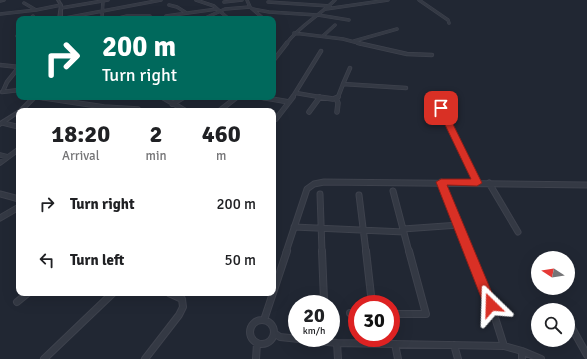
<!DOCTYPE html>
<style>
:root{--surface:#fff;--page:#f6f6f6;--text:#202124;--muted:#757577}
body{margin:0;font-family:Signika,sans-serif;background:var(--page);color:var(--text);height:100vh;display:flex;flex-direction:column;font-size:15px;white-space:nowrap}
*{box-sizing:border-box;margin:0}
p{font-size:13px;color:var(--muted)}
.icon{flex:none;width:22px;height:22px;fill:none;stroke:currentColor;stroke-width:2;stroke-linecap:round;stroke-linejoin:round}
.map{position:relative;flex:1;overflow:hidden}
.sheet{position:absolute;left:16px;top:108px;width:260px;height:188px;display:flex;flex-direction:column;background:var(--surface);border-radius:8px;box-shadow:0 4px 16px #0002}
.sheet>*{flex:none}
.top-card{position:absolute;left:16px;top:16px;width:260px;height:84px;border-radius:8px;box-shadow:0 4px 16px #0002;background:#00695c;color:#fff;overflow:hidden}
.needle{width:26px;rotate:282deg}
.buttons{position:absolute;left:531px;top:251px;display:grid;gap:8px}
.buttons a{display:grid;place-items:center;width:44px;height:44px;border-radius:50%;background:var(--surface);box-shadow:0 4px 16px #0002;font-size:20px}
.speed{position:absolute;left:288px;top:295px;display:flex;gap:8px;font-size:20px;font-weight:700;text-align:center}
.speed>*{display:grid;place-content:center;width:52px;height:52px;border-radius:50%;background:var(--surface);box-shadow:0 4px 16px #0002;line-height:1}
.speed small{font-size:10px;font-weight:400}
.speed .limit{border:6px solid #d22;background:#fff;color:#111}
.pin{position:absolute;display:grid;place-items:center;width:34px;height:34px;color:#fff;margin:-17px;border-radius:8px;box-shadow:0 2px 6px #0006}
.me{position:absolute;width:44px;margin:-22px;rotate:338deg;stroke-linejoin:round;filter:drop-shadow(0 0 3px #0008)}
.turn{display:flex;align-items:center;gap:14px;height:84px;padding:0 20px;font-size:18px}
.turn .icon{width:52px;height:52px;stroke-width:2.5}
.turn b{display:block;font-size:28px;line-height:34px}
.eta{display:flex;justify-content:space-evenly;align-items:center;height:68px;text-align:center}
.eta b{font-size:24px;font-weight:800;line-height:28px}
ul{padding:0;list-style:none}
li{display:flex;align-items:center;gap:12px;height:56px;padding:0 20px}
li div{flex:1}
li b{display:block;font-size:15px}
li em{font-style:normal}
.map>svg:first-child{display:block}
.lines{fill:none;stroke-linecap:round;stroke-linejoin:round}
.minor-far4-casing{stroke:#3e424d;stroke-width:3.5}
.minor-far3-casing{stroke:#3e424d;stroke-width:4.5}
.minor-far2-casing{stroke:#3e424d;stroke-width:5.5}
.minor-far1-casing{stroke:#3e424d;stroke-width:7}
.minor-casing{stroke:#3e424d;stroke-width:8}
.tertiary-casing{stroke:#3e424d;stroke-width:2}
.minor-far4{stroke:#343944;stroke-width:2.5}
.minor-far3{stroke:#343944;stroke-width:3}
.minor-far2{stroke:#343944;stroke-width:4}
.minor-far1{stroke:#343944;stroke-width:5}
.minor{stroke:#343944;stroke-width:6}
.tertiary{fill:#343944;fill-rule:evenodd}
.route{fill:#d93025;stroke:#8d1f18}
</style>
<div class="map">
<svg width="587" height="359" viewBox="0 0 587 359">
<rect width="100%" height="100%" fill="#212733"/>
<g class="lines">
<g class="minor-far4-casing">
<path id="minor-far4" d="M196,0L214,6L229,19
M247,0L250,7L264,19
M419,0L448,20L449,23
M0,1L4,0
M224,2L242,0
M268,2L330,6
M24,3L36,10L61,5
M169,5L177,7L185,12
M61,8L108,0
M253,9L269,12L317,15
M326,9L388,0
M0,14L36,10
M318,15L349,20
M166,16L217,9
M30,19L33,16
M60,19L161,0
M102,19L103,0
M115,19L127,16H150
M203,19L225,9L250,7
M294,33L343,39L362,44
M17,36H19
M323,36L335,25
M354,41L397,29
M286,44C299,26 319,16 335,0"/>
</g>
<g class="minor-far3-casing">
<path id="minor-far3" d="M358,43L407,54L432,55
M273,61L287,43
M0,65L19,67
M343,84L350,68
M3,91L7,82L19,67
M2,92L19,90
M296,93L325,98
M38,97L43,98
M260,97L264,98
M292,98L321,51
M336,98L338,97L343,84L406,88"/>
</g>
<g class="minor-far2-casing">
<path id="minor-far2" d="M38,97L104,107L138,109
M162,97L186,111
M260,97L289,102
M319,97L333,99L338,97
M336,98L338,103L337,112
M172,104L184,97
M441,108L469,166
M219,111L237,97
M309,112L320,97
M276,119L293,97
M3,123L19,127
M0,155L8,157
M0,163L19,149"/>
</g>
<g class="minor-far1-casing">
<path id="minor-far1" d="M468,165L477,183
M441,182L469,252
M489,183L518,232
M393,191L409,252
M0,194L19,199
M320,194L322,252
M359,195L366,252
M0,218L19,207
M294,227L404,232
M403,229L459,225
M286,252L307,189L314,184L324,182L587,185"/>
</g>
<g class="minor-casing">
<path id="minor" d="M322,251L324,301
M366,251L372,304
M469,251L491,305L504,346
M17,302L28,293
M350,313H357
M391,314H426L409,251
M264,320L287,251
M250 332a12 12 0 1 1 24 0a12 12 0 1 1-24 0Z
M568,321L587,355
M274,333L280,337L337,343L504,346L522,351L541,359
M337,343L338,359
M395,344L398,359
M454,345L458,359
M522,351V359
M44,359L113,293
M145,359L179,315L183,307L182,299L169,293
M256,359L257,343"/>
</g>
<g class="tertiary-casing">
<path id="tertiary" d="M57,0H59L62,5V19H58L60,5Z
M32,97H37L23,111H19V113L0,126V122L19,110Z"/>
</g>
<use href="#minor-far4" class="minor-far4"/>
<use href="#minor-far3" class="minor-far3"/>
<use href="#minor-far2" class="minor-far2"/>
<use href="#minor-far1" class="minor-far1"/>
<use href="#minor" class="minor"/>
<use href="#tertiary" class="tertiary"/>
</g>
<path class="route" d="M438,106H441L445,108L482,183L477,186L447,185L497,305L495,309L491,310L486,309L484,305L436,182L441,179H471L437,108Z"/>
</svg>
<div class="buttons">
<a><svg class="needle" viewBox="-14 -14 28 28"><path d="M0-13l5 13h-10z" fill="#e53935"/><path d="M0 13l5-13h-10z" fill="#757577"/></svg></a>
<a><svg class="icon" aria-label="search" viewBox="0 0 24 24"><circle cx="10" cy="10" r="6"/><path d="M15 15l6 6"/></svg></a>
</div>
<div class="speed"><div>20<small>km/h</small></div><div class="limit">30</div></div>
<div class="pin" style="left:441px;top:108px;background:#d93025"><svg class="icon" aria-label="arrive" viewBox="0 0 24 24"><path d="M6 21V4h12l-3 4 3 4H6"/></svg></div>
<svg class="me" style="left:491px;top:305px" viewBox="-20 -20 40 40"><path d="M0-17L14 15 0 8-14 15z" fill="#d93025" stroke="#fff" stroke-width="4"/></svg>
<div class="top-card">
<div class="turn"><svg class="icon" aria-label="right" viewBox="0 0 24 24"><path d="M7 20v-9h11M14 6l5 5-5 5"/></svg><div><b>200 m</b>Turn right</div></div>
</div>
<section class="sheet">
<div class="eta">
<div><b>18:20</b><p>Arrival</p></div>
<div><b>2</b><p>min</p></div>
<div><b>460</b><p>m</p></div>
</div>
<ul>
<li><svg class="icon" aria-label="right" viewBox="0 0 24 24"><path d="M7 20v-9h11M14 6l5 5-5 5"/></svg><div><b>Turn right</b></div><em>200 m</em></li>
<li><svg class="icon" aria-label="left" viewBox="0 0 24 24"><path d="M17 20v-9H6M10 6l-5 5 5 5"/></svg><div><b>Turn left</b></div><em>50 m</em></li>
</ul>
</section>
</div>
